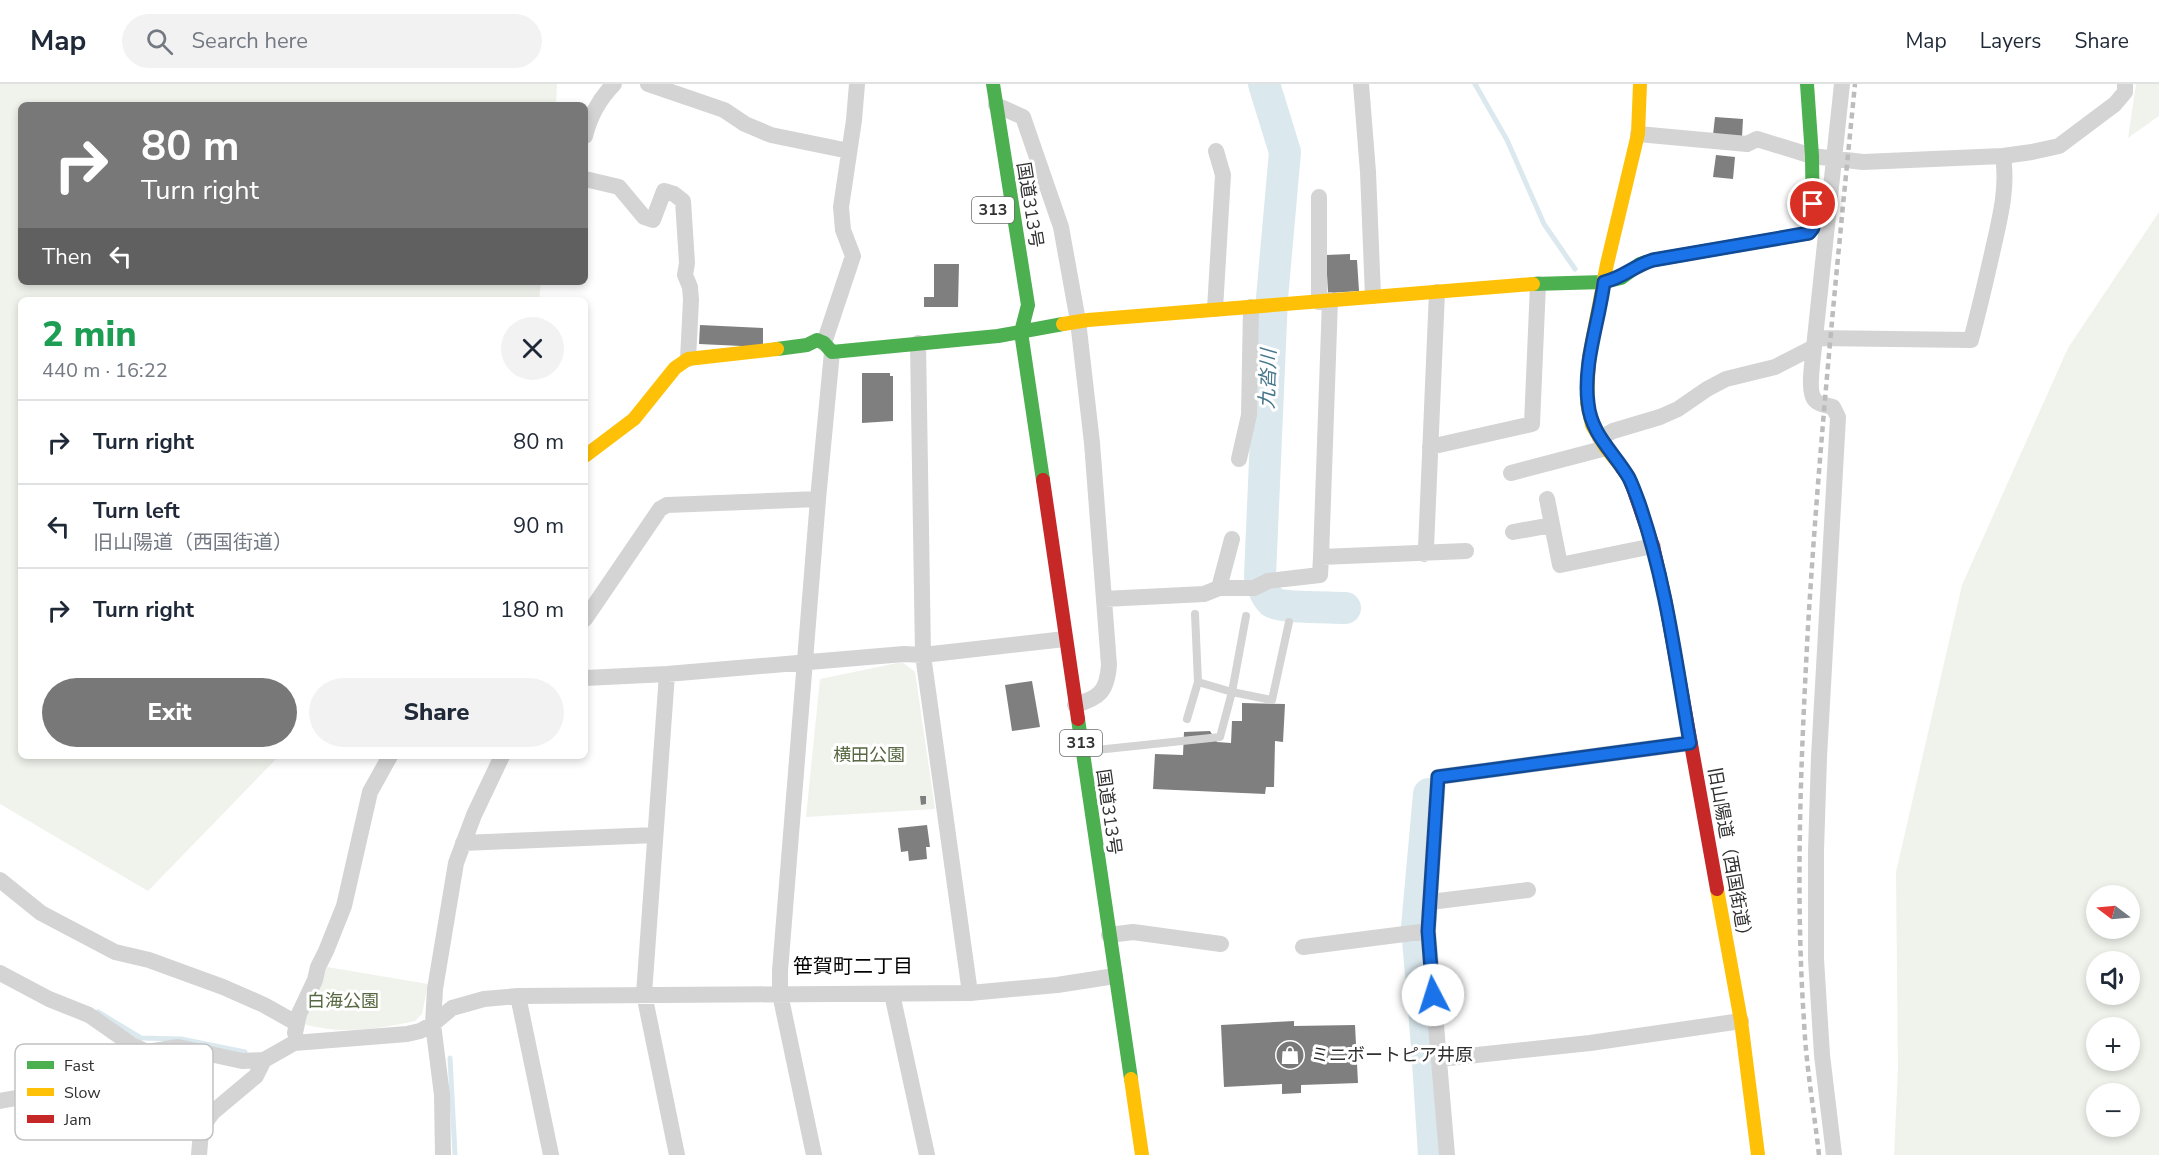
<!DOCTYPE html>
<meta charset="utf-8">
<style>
:root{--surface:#fff;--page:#f2f2f3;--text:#1f2937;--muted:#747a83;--line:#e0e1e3;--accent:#787878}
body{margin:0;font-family:"Nunito Sans","Noto Sans JP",sans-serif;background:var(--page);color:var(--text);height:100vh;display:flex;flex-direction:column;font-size:22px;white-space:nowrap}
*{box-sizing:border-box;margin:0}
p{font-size:20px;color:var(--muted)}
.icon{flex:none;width:33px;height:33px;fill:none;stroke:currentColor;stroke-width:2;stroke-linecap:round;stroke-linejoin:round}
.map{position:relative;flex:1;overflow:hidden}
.panel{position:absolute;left:18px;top:213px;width:570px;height:462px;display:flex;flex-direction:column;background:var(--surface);border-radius:9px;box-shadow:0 3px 9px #0003}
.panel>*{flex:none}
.guide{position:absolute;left:18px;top:18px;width:570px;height:183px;border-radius:9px;box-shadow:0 3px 9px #0003;background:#787878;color:#fff;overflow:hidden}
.needle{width:39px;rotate:286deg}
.controls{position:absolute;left:2086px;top:801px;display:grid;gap:12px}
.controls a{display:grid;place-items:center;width:54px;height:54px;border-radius:50%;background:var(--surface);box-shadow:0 3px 9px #0003;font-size:30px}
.pin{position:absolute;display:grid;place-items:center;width:51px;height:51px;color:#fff;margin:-26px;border:3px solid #fff;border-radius:50%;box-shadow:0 2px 6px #0007}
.me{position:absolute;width:66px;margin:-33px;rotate:355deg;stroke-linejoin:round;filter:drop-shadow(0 0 4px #0008)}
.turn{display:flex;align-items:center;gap:21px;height:126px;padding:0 24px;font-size:27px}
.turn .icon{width:78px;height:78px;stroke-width:2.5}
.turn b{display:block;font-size:42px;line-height:51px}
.then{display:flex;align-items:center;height:57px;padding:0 24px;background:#0003;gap:12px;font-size:22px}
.round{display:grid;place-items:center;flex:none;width:63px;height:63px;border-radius:32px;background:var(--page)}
.summary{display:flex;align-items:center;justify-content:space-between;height:102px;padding:0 24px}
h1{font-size:36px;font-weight:800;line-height:45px;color:#1e9e55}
.primary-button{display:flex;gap:12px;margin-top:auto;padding:12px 24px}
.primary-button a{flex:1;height:69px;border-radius:36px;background:var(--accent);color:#fff;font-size:24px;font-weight:800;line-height:69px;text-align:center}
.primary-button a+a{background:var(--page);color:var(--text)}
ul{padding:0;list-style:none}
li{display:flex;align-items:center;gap:18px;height:84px;padding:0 24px;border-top:2px solid var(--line)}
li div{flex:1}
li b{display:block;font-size:22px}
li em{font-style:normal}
header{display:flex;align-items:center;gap:36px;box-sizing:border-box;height:84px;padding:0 30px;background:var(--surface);border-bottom:2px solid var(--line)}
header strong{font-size:28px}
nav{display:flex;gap:33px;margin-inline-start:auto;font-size:21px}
.search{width:420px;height:54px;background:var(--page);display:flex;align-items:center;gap:15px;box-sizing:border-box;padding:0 21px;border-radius:33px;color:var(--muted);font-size:22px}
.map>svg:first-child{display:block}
.green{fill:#f0f3ec;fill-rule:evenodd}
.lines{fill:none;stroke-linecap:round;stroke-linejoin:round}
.stream{stroke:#dbe9ee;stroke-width:5}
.river{stroke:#dbe9ee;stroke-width:32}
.building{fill:#7f7f7f}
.lane{stroke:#d4d4d4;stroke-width:8}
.street{stroke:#d4d4d4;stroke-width:16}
.fast{stroke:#4caf50;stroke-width:14}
.slow{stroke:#ffc107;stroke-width:14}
.jam{stroke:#c62828;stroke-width:14}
.rail{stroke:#bcbcbc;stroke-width:4.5;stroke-dasharray:6 4.5;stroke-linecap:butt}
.route-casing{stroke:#114b97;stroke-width:15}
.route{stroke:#1a73e8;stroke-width:10}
.labels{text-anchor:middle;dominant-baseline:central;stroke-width:6;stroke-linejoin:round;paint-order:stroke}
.shield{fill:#fff;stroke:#6e6e6e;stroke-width:1.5}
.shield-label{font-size:16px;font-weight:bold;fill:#303030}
.street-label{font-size:18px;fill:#303030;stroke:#fff}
.park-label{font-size:18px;fill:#576842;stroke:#fff}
.poi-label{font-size:18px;fill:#303030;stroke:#fff;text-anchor:start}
.water-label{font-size:20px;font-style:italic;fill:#46768b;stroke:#fff}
.neighbourhood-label{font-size:20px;fill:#000;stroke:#fff}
.key{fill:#fff;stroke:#c1c1c1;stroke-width:1.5}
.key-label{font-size:16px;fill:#303030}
</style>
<header>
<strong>Map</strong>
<div class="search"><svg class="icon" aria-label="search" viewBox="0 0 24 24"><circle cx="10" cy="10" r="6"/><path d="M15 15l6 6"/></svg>Search here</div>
<nav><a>Map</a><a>Layers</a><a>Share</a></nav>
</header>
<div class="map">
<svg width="2159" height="1071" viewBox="0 0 2159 1071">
<rect width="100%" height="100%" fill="#fff"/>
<path class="green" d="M0,0H557L556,21H21V198H541L539,216H21V672H279L148,807L0,720Z
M2136,0H2159V32L2128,54Z
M2159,128V1071H1894L1898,985L1896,788L1962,501L2068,264ZM2097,812H2130V844H2097ZM2097,878H2130V910H2097ZM2097,944H2130V976H2097ZM2097,1010H2130V1042H2097Z
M902,578L915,588L935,725L806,733L820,595Z
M327,883L428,900L422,930L415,937C378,945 341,951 303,940Z"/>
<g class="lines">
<path class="stream" d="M1475,0L1507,56L1544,140L1575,185
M98,928L141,954L181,955L245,968
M450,974L455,1071"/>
<path class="river" d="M1264,0L1285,68L1272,214L1260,492C1262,500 1265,512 1272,518C1281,524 1331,523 1345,524
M1417,843L1429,710
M1418,855L1427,962L1434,1071"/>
</g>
<path class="building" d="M1715,33L1743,35L1742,53L1713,51Z
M1716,71L1735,73L1733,95L1713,93Z
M1350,170V176H1357L1359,207L1328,209L1326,171Z
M934,180H959L958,223H924V213H934Z
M700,241L763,244V263L699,260Z
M862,289H890V292H893V337L862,339Z
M1032,597L1040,643L1012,647L1005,601Z
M1242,619L1285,620L1283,658L1275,657L1274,703H1266L1265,710L1153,705L1155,670L1183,671L1184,648L1210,647L1217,658L1231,659L1232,637H1242Z
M920,712H926V720L921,721Z
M927,741L930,763H926L927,775L909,777L908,767L901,768L898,744Z
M1294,937V942L1355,941L1358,999L1301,1001V1009L1282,1010V1000L1224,1003L1221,941Z"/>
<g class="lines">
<path class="lane" d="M1198,598L1232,608L1272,616L1289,538
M1187,635L1198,598L1195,530
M1087,667L1220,653L1232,608L1246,532"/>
<path class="street" d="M648,0L724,26L745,40L771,51L849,67
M1361,0L1368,88L1373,212
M996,21L1023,33L1061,143L1078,237L1092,359L1109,581C1107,608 1099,614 1075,621
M1638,50L1747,60L1757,55L1812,72L1863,78L2003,72L2032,68L2059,62L2115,20L2125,8V0
M585,52C590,32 599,15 614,0
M585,95L619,103L644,133L653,136L664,107L674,110L683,117L687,179L685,191L690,203L691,216L688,275
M1319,113V218
M1215,225L1223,91L1216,67
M1815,254L1842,0
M824,259L853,172L843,146L841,123L854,36L857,0
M918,259L923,571L970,909
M1814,263C1813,275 1807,308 1815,316C1819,321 1827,321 1833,323L1838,333L1819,673L1816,767V875L1822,971L1834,1071
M1600,354L1613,347L1660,333L1678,325L1707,305L1726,295L1775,283L1814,263L1815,254L1971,256C1979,226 1986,196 1993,165C2000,134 2008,103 2003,72
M1430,363L1532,340L1538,200
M1239,375L1249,331L1251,223
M1511,389L1606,364
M1547,415L1560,481L1653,462
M1513,448L1552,441
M1424,470L1426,464L1437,208
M1321,473L1330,216
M1219,504L1232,455
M1104,515L1204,510L1219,504H1254L1268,497L1320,491L1321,473L1466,467
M585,535L660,425L667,421L818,415
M667,590L644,910L677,1071
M585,594L667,590L904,570L923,571L1065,555
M463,759L655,751
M0,796L41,829L115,868L149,876L223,903L264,921L296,939
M1430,818L1528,806
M1109,851L1133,848L1221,860
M1303,863L1428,847
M0,889L49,915L89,931L132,961L147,968L178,963L242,977L264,976
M892,910L927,1071
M518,912L551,1071
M295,949L299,930L315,896L318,883L326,867L344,822L370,708L390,672
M1439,975L1590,959L1741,937
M0,1017L33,1011L57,1019L93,1013L109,1004L147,968
M199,1071L201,1048L205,1039L213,1028L256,992L264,976L294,959L407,950L420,947L433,940L452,924L484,915L518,912L970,909L1057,901L1115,892
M443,1071L442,1011L433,940L435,905L456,779L474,731L502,672
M814,1071L780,910V887L818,415L832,268
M1447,1071L1428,847L1438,693L1690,659"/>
<path class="fast" d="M993,0L1028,221L1021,248L1043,396
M1533,200L1604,198L1621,194L1640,180L1653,176L1809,149L1813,144L1812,72L1807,0
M777,265L807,261L817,256L824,259L832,268L998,252L1063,240
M1078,635L1131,995"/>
<path class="slow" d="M1063,240L1088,236L1533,200
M585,372L634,335L675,284L688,275L777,265
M1622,384L1606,364L1592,341L1587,319L1589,273L1607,180L1638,50L1640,0
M1717,805L1741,937L1758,1071
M1131,995L1142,1071"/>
<path class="jam" d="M1622,384L1628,392L1633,404L1653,462L1665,515L1717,805
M1043,396L1078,635"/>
<path class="rail" d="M1819,1071C1814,1026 1806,982 1804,937C1795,806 1801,674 1808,543C1819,362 1837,181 1855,0"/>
</g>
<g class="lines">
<g class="route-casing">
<path id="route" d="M1433,911L1428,847L1438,693L1690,659C1676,579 1666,497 1639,419C1636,411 1633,402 1629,394C1614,368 1591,351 1588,319C1583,279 1599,238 1604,198C1625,193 1633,182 1653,176L1809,149L1813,144V120"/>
</g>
<use href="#route" class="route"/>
</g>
<defs>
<g id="shop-disc" transform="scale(1.5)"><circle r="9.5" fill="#787878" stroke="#fff"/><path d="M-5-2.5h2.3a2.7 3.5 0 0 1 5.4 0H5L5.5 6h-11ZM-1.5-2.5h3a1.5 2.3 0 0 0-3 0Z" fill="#fff"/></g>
</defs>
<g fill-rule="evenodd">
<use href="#shop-disc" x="1290" y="971"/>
</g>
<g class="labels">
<g class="shield">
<rect x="972" y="113" width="42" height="26" rx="4.5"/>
<rect x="1060" y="646" width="42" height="26" rx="4.5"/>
</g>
<g class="shield-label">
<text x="993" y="126">313</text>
<text x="1081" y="659">313</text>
</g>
<g class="street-label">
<text transform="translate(1030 121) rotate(81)">国道313号</text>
<text transform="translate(1109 728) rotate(82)">国道313号</text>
<text transform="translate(1730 772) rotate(80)">旧山陽道（西国街道）</text>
</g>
<g class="park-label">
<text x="869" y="671">横田公園</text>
<text x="343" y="917">白海公園</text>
</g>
<g class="poi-label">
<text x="1311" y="971">ミニボートピア井原</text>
</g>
<g class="water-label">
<text transform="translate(1268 295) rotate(-88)">九沓川</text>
</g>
<g class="neighbourhood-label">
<text x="853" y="882">笹賀町二丁目</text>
</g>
</g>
<rect x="15" y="960" width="198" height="96" rx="9" class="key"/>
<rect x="27" y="977" width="27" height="8" fill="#4caf50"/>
<rect x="27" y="1004" width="27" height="8" fill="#ffc107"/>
<rect x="27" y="1031" width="27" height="8" fill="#c62828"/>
<g class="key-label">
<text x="64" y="987">Fast</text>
<text x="64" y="1014">Slow</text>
<text x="64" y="1041">Jam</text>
</g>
</svg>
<div class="controls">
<a><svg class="needle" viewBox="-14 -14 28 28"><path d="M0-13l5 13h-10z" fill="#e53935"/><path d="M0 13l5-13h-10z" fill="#747a83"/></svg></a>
<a><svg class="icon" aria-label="sound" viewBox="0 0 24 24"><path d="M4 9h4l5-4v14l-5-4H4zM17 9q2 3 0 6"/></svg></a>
<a>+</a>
<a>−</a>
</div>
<div class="pin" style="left:1813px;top:120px;background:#d93025"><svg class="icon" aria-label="arrive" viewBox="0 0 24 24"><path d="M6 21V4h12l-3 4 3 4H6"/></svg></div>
<svg class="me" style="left:1433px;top:911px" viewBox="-20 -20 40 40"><circle r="19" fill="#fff"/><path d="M0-13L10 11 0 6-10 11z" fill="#1a73e8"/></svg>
<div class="guide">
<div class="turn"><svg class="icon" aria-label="right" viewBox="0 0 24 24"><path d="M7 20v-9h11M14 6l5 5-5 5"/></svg><div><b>80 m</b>Turn right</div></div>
<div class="then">Then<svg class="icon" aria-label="left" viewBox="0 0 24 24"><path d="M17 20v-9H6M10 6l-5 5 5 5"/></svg></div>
</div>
<section class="panel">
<div class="summary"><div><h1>2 min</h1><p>440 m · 16:22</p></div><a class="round"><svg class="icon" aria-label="close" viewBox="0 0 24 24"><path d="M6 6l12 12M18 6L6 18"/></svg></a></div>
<ul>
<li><svg class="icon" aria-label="right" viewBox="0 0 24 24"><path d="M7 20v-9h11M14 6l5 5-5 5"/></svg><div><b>Turn right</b></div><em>80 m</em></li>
<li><svg class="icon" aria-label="left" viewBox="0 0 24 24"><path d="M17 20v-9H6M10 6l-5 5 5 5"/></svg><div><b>Turn left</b><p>旧山陽道（西国街道）</p></div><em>90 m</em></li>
<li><svg class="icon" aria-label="right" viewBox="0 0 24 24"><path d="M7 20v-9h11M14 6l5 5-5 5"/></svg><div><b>Turn right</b></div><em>180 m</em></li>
</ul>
<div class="primary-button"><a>Exit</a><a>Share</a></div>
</section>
</div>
